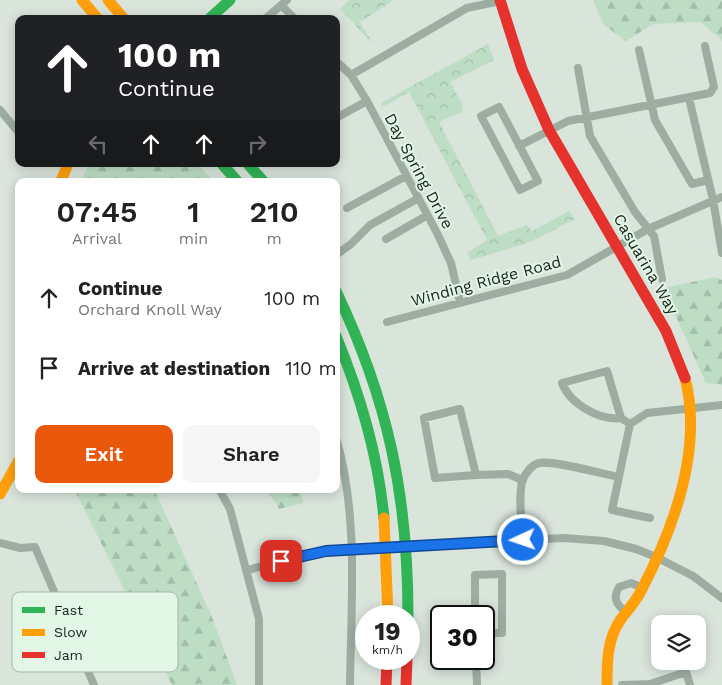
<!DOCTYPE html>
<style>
:root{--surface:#fff;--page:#f6f6f6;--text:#222;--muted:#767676;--accent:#ea580c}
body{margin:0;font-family:"Work Sans",sans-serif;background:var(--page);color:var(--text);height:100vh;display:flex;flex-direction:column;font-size:19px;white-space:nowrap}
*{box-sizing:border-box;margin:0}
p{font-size:16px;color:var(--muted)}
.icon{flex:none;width:28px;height:28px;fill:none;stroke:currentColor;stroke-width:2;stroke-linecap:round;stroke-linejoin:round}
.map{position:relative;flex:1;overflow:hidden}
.drawer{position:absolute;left:15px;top:178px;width:325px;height:315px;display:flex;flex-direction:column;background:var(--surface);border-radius:10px;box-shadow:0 2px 12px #0003}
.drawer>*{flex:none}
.hud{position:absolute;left:15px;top:15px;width:325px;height:152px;border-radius:10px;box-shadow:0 2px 12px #0003;background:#202124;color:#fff;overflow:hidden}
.buttons{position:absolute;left:651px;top:615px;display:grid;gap:10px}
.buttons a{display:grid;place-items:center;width:55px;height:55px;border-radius:10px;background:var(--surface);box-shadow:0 2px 12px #0003;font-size:25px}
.speed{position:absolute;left:355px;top:605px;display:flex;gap:10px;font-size:25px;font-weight:700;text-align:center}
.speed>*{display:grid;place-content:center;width:65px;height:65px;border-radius:50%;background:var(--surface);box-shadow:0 2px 12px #0003;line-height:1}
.speed small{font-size:12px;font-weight:400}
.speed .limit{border:2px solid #111;border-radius:8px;background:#fff;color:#111}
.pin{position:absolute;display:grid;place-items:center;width:42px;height:42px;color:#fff;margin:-21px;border-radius:10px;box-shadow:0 2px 8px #0006}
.me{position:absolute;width:55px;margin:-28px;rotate:267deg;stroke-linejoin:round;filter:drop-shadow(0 0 4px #0008)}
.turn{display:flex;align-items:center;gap:18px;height:105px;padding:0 20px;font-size:22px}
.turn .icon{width:65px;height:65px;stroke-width:2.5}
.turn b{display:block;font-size:35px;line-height:42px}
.lanes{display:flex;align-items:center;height:48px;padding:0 20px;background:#0003;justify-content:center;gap:25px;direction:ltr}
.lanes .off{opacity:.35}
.eta{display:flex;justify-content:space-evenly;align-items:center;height:85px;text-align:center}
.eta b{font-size:30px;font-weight:600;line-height:35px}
.action{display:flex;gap:10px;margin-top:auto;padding:10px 20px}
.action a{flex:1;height:58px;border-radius:10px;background:var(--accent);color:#fff;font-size:20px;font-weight:600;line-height:58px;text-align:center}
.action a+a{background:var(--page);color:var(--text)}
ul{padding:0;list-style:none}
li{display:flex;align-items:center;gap:15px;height:70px;padding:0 20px}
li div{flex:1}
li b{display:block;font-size:19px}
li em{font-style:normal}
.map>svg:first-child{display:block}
.forest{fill:url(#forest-firs)}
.park{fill:url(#park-crowns)}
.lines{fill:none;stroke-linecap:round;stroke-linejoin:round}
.street{stroke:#9eada1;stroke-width:8}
.fast{stroke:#30b455;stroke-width:11}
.slow{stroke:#ff9f0a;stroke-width:11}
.jam{stroke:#e5322d;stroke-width:11}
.route-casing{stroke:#114b97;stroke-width:12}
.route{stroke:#1a73e8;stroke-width:9}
.labels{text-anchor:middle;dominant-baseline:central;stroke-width:4;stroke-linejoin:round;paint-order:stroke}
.street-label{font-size:16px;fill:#1c241e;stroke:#e2f6e6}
.key{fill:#e2f6e6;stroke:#a7b7aa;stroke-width:1}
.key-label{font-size:14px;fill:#1c241e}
</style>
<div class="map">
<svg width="722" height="685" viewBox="0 0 722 685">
<defs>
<pattern id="forest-firs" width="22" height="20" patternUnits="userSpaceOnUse" patternTransform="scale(1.25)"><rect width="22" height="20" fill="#bddec5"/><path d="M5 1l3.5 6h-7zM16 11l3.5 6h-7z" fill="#a2bea9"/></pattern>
<pattern id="park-crowns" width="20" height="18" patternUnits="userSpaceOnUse" patternTransform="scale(1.25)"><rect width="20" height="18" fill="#bddec5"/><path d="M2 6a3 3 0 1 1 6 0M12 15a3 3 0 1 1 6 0" fill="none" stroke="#a2bea9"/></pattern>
</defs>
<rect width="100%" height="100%" fill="#d9e4db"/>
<path class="forest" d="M593,0H722V42L721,39L700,22L653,24L626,41L604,25Z
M89,164H198L213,181H81Z
M716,277L722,280V385L706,383L663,288Z
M74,489H154L212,617L237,685H172Z
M267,489H300L303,503L279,509Z"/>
<path class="park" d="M349,0H394L360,22L373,44L340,9Z
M488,44L494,60L450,82L463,106L462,112L439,122L498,236L527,225L532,231L569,211L575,219L528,243L471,260L467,253L487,240L409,92L383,107L381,103Z"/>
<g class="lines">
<path class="street" d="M281,5L295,19
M265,19L287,0
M639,50L655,120L692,184L708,180
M336,61L351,75L367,101L437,233L451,263L460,302
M578,68L590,136L635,212L654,236L662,279
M351,75L467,8L500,1
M689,98L713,200L722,253
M499,107L538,181L520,190L481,116Z
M0,110L19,133
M336,118L367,101
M519,146L568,121L710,93L714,87L705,46
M347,208L406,176
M386,239L426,216
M336,255L351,244L370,225L417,199
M387,322L567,275L648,229L722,197
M621,418C600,421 570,404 562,383L607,371L621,418L630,424
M336,438C359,514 351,606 350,685
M476,475L435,478L424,418L460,409L476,475L508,474L522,480
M219,489L230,509L259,619V685
M650,518L612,510L630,424L647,413L722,405
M523,540C522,521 518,501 522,482C524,475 531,465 539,463C554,460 602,474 619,477
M0,543L20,548L35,547L94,685
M248,570L294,557L326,551L564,538L604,541L636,549L656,557L693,576L722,598
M627,613C617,605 612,599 619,587L631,583L643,588
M475,616V575L502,574V633H484
M476,659L477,685
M622,685L650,684L686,672L690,685"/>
<path class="fast" d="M209,19L230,0
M222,164L237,181
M248,164L263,181
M336,291C388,400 408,495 408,616
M336,336C360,394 378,454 384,518"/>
<path class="slow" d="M82,0L98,19
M108,0L124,19
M61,181L68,164
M0,494L19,460
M384,518L388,616
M607,685C607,661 607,639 621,619C628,610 636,601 641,591C674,528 703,448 685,378"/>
<path class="jam" d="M500,0L522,69L549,130L666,331L685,378
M386,685L387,659
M406,685L407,659"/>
</g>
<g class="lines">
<g class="route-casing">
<path id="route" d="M281,561L326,551L523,540"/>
</g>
<use href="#route" class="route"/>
</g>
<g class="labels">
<g class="street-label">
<text transform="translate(419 171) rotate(62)">Day Spring Drive</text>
<text transform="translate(646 264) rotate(60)">Casuarina Way</text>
<text transform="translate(486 281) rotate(-15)">Winding Ridge Road</text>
</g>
</g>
<rect x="12" y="592" width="166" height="80" rx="8" class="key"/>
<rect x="22" y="607" width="23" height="6" fill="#30b455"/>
<rect x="22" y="629" width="23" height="7" fill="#ff9f0a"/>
<rect x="22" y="652" width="23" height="6" fill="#e5322d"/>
<g class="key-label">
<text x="54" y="615">Fast</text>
<text x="54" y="637">Slow</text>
<text x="54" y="660">Jam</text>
</g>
</svg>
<div class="buttons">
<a><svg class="icon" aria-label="layers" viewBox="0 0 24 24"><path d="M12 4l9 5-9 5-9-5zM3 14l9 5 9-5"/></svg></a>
</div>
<div class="speed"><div>19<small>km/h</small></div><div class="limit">30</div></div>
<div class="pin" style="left:281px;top:561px;background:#d93025"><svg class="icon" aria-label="arrive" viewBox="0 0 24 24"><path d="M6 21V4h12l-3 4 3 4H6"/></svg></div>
<svg class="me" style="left:523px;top:540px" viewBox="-20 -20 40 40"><circle r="17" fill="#1a73e8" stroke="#fff" stroke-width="3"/><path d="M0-11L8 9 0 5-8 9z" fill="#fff"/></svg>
<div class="hud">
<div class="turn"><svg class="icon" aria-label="ahead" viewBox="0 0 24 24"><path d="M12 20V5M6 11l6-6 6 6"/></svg><div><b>100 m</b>Continue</div></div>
<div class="lanes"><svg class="icon off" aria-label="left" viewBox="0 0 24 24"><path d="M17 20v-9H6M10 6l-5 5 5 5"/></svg><svg class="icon" aria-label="ahead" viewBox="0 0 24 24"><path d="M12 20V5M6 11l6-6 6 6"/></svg><svg class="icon" aria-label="ahead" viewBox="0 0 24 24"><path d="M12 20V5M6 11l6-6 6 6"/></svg><svg class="icon off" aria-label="right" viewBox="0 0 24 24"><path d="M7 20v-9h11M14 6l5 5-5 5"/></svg></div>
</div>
<section class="drawer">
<div class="eta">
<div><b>07:45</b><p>Arrival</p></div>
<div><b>1</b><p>min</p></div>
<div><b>210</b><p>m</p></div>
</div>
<ul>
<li><svg class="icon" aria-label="ahead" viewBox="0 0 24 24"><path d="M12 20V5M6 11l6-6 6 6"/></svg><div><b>Continue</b><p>Orchard Knoll Way</p></div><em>100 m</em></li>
<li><svg class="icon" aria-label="arrive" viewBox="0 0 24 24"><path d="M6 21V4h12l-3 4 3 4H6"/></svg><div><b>Arrive at destination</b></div><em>110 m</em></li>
</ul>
<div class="action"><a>Exit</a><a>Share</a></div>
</section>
</div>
